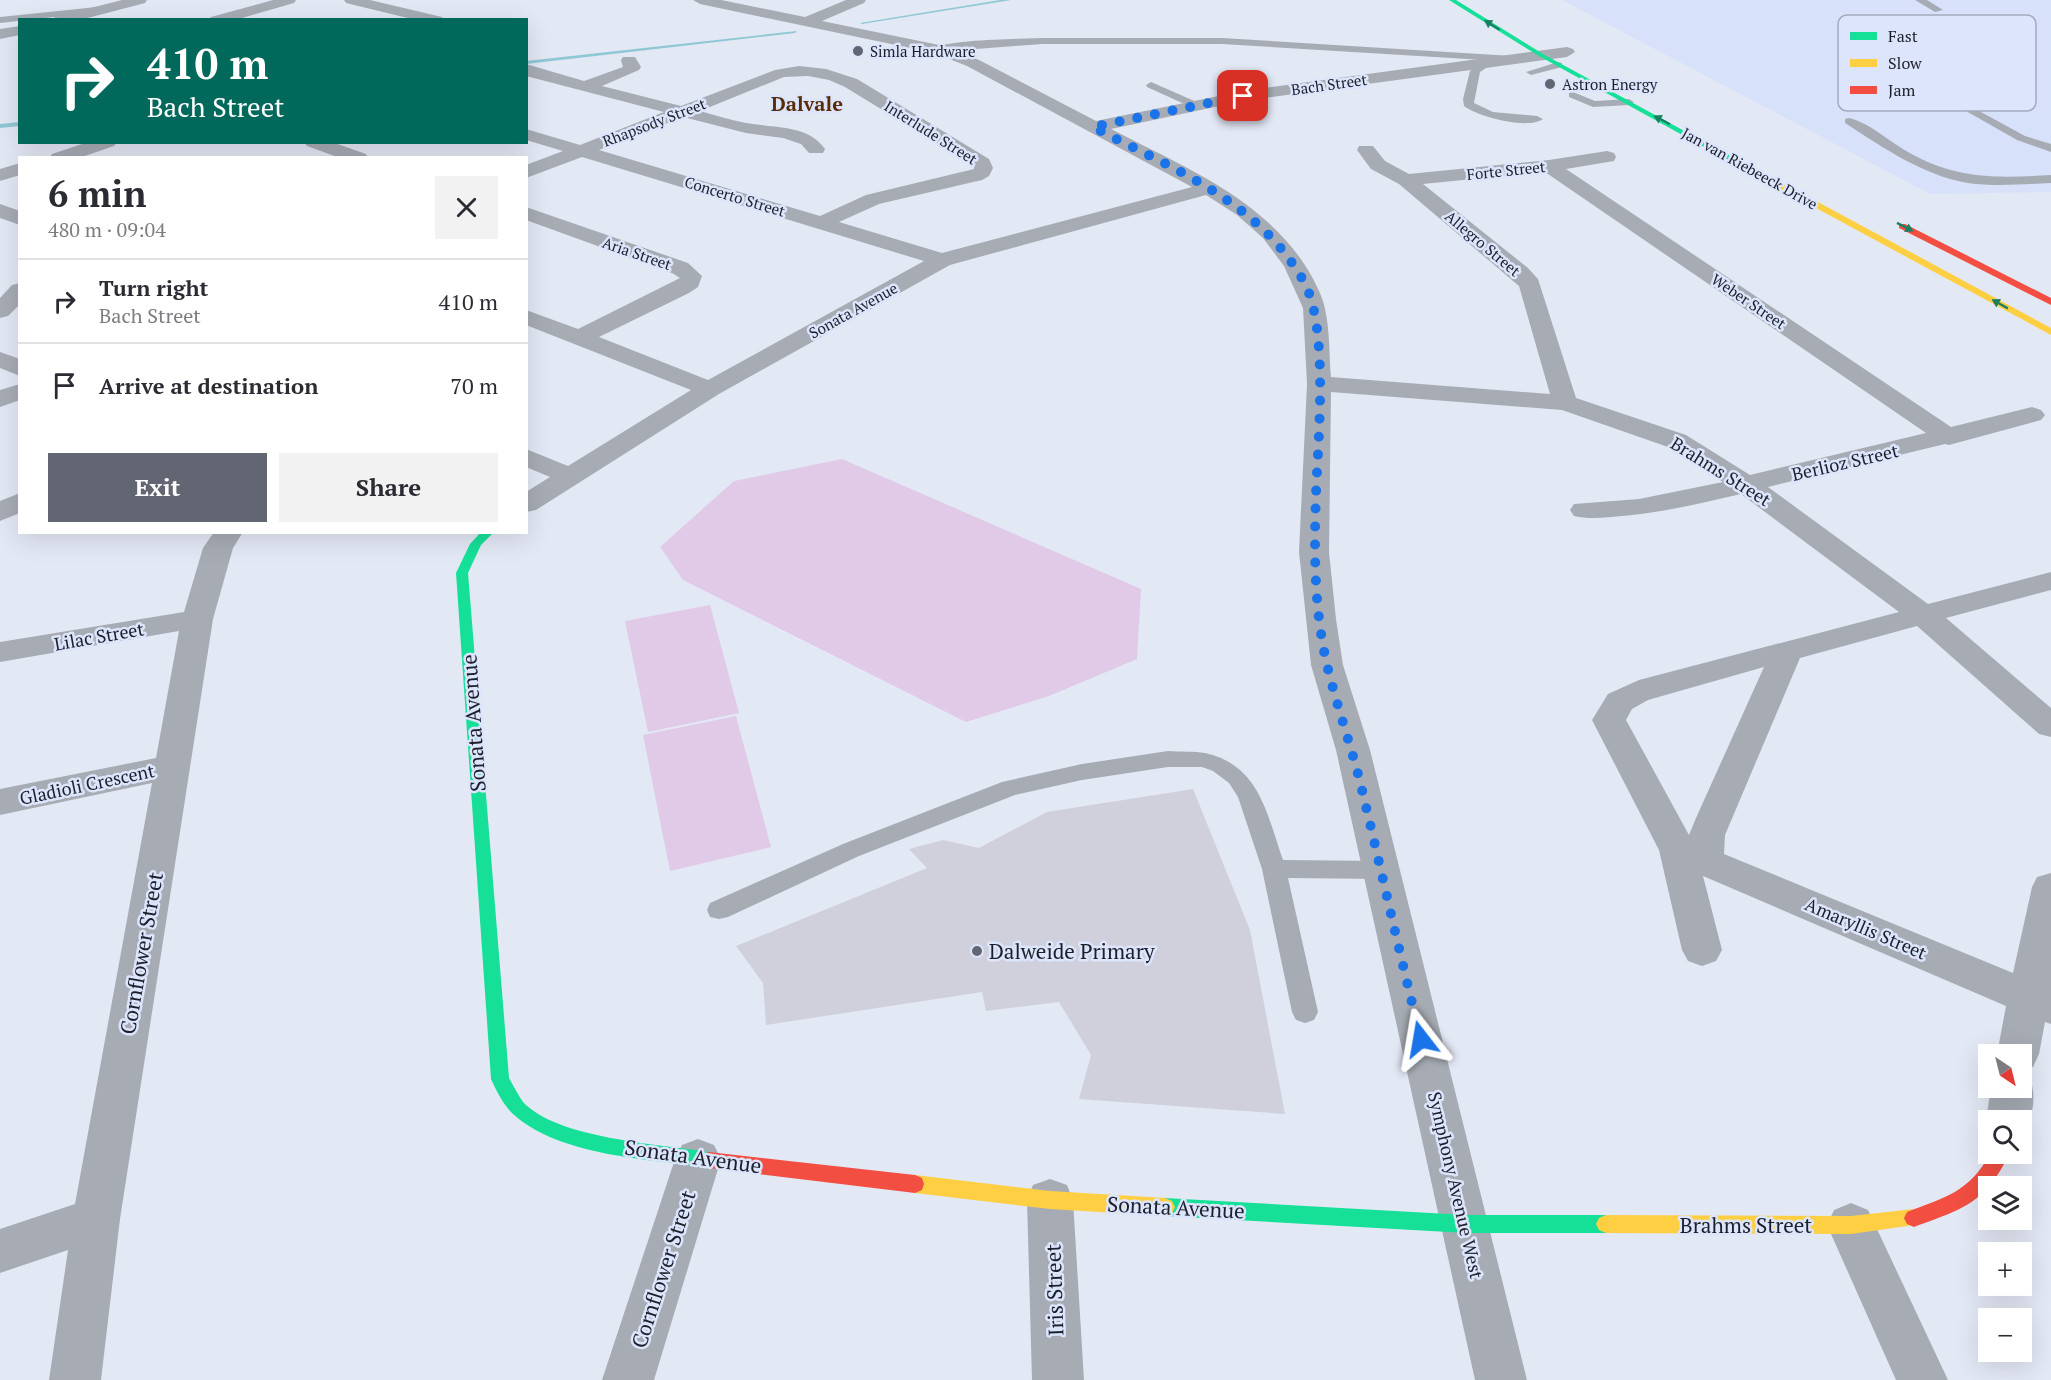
<!DOCTYPE html>
<meta charset="utf-8">
<style>
:root{--surface:#fff;--page:#f2f2f3;--text:#2b2b33;--muted:#7c7c81;--line:#e1e1e2;--accent:#626672}
body{margin:0;font-family:"PT Serif",serif;background:var(--page);color:var(--text);height:100vh;display:flex;flex-direction:column;font-size:22px;white-space:nowrap}
*{box-sizing:border-box;margin:0}
p{font-size:20px;color:var(--muted)}
.icon{flex:none;width:33px;height:33px;fill:none;stroke:currentColor;stroke-width:2;stroke-linecap:round;stroke-linejoin:round}
.map{position:relative;flex:1;overflow:hidden}
.side{position:absolute;left:18px;top:156px;width:510px;height:378px;display:flex;flex-direction:column;background:var(--surface);border-radius:0px;box-shadow:0 6px 24px #0002}
.side>*{flex:none}
.guide{position:absolute;left:18px;top:18px;width:510px;height:126px;border-radius:0px;box-shadow:0 6px 24px #0002;background:#00695c;color:#fff;overflow:hidden}
.needle{width:39px;rotate:145deg}
.tools{position:absolute;left:1978px;top:1044px;display:grid;gap:12px}
.tools a{display:grid;place-items:center;width:54px;height:54px;border-radius:0px;background:var(--surface);box-shadow:0 6px 24px #0002;font-size:30px}
.pin{position:absolute;display:grid;place-items:center;width:51px;height:51px;color:#fff;margin:-26px;border-radius:12px;box-shadow:0 3px 9px #0006}
.me{position:absolute;width:66px;margin:-33px;rotate:346deg;stroke-linejoin:round;filter:drop-shadow(0 0 4px #0008)}
.turn{display:flex;align-items:center;gap:21px;height:126px;padding:0 30px;font-size:27px}
.turn .icon{width:78px;height:78px;stroke-width:2.5}
.turn b{display:block;font-size:42px;line-height:51px}
.round{display:grid;place-items:center;flex:none;width:63px;height:63px;border-radius:0px;background:var(--page)}
.headline{display:flex;align-items:center;justify-content:space-between;height:102px;padding:0 30px}
h1{font-size:36px;font-weight:600;line-height:45px}
.primary-button{display:flex;gap:12px;margin-top:auto;padding:12px 30px}
.primary-button a{flex:1;height:69px;border-radius:0px;background:var(--accent);color:#fff;font-size:24px;font-weight:600;line-height:69px;text-align:center}
.primary-button a+a{background:var(--page);color:var(--text)}
ul{padding:0;list-style:none}
li{display:flex;align-items:center;gap:18px;height:84px;padding:0 30px;border-top:2px solid var(--line)}
li div{flex:1}
li b{display:block;font-size:22px}
li em{font-style:normal}
.map>svg:first-child{display:block}
.built{fill:#d7e1fa}
.green{fill:#e0cae8}
.lines{fill:none;stroke-linecap:round;stroke-linejoin:round}
.stream{fill:#90c7d4;fill-rule:evenodd}
.building{fill:#d0d0dc}
.lane{fill:#a7acb4;fill-rule:evenodd}
.street{fill:#a7acb4;fill-rule:evenodd}
.fast{fill:#16e098;fill-rule:evenodd}
.slow{fill:#ffcf43;fill-rule:evenodd}
.jam{fill:#f24e42;fill-rule:evenodd}
.oneway{fill:#1a8062}
.route{stroke:#1a73e8;stroke-width:10;stroke-dasharray:0 18}
.poi-dot{fill:#626672;stroke:#dce5fc;stroke-width:2}
.labels{text-anchor:middle;dominant-baseline:central;stroke-width:5;stroke-linejoin:round;paint-order:stroke}
.far-poi-label{font-size:15px;fill:#1d202b;stroke:#dce5fc;text-anchor:start}
.far-street-label{font-size:15px;fill:#1d202b;stroke:#dce5fc}
.street-label{font-size:18px;fill:#1d202b;stroke:#dce5fc}
.far-district-label{font-size:20px;font-weight:bold;fill:#592c08;stroke:#dce5fc}
.near-street-label{font-size:21px;fill:#1d202b;stroke:#dce5fc}
.near-poi-label{font-size:21px;fill:#1d202b;stroke:#dce5fc;text-anchor:start}
.key{fill:#dce5fc;stroke:#a3aabd;stroke-width:1.5}
.key-label{font-size:16px;fill:#1d202b}
</style>
<div class="map">
<svg width="2051" height="1380" viewBox="0 0 2051 1380">
<rect width="100%" height="100%" fill="#e3e8f5"/>
<path class="built" d="M1562,0H2051V192L1930,194Z"/>
<path class="green" d="M842,459L1141,589L1137,659L1049,696L966,722L683,580L660,547L734,481Z
M710,605L739,713L648,732L625,621Z
M736,716L771,847L670,871L643,735Z"/>
<g class="lines">
<path class="stream" d="M1000,0H1011L862,24L860,23Z
M797,31L795,33L526,64V61Z
M20,122V126L0,128V124Z"/>
</g>
<path class="building" d="M1193,789L1250,930L1285,1114L1079,1099L1091,1055L1059,1002L986,1011L982,992L766,1025L763,983L736,946L927,868L909,849L943,840L979,848L1047,812Z"/>
<g class="lines">
<path class="lane" d="M1915,0H1927L1943,10L1935,12Z
M97,7L102,10L100,12L0,23V17Z
M1042,38H1222L1512,56L1516,57V61H1492V64L1480,72L1474,103L1493,112L1537,116L1543,119C1528,130 1478,117 1464,106L1463,99L1470,71L1484,60L1222,44H1042L938,52L933,49C947,39 1021,39 1042,38Z
M1558,62L1562,63V67L1531,75L1526,72Z
M1151,82L1199,103L1201,105L1195,108L1191,107L1147,87L1146,85Z
M1573,92L1595,101L1629,99L1634,102L1629,105L1593,107L1569,97V93Z
M1970,106L2025,136L2051,144V152L2017,140L1966,111V107Z
M1849,118C1870,123 1890,142 1908,152C1957,180 1997,178 2051,175V183C2024,184 1996,187 1968,183C1922,175 1884,148 1845,123V119Z
M1168,751C1180,752 1194,751 1205,753C1260,765 1267,815 1283,860L1382,861L1391,864L1394,870L1391,876L1382,879L1288,878L1318,1012L1314,1020L1305,1023L1296,1020L1292,1012L1262,869L1238,797L1229,783L1213,771L1202,767H1168L1082,780L1015,795L859,856L728,917L719,919L710,917L707,910L710,903L843,844L1002,782L1082,764Z"/>
<path class="street" d="M122,0H147L145,3L80,20H53L55,17Z
M273,0H296L294,3L235,20H209L211,17Z
M344,0H370L442,17L444,20H416L346,3Z
M693,0H721L805,17L846,0H866L864,3L822,21L944,46L979,60L1096,121L1243,91L1567,47L1573,49L1575,52L1567,57L1243,101L1111,129C1184,167 1268,200 1311,275C1316,285 1323,297 1325,309C1330,331 1329,355 1331,377L1550,394L1519,286L1399,184L1371,169L1357,150L1359,146H1373L1385,161L1409,174L1549,160L1607,151L1614,153L1616,157L1614,161L1566,169L1951,427L2032,407L2041,410L2045,415L2041,420L1949,445L1945,444L1768,487L1928,604L2051,572V590L1946,618L2051,708V737L2039,734L1917,626L1800,658L1725,835L1724,854L2013,973L2032,887L2037,877L2051,873V1024L2045,1022L2039,1054L2033,1067L2022,1070V1054H1997L2006,1006L1703,876L1722,950L1716,961L1702,966L1688,961L1682,950L1659,850L1592,720L1608,694L1639,680L1899,612L1741,494C1698,504 1656,514 1611,517C1599,518 1587,519 1574,516L1570,510L1574,504L1639,499L1723,482L1668,447L1562,410L1331,392L1329,552L1336,619L1343,665L1370,750L1527,1380H1475L1336,750L1311,665L1299,552L1307,384L1303,308L1284,266L1263,238L1237,215L1206,195L950,265L719,394L536,510L526,512V492L550,477L526,467V449L568,466L691,390L526,325V310L578,329L680,278L672,273L526,220V207L688,263L702,276L698,287L689,293L599,337L708,380L924,261L582,157L526,178V165L563,151L526,140V129L580,145L664,112L526,76V64L584,81L623,67L621,60L623,57H635L641,67L639,70L602,86L681,106L775,70L799,66L826,69L857,79L989,159L993,168L989,176L982,180L879,204L839,222L942,253L1192,187L967,66L934,53L700,4ZM808,76L829,80L845,87L974,166V169L866,195L820,216L599,150L683,117L746,133L783,138L801,144L809,153H823L825,149C808,124 773,128 746,123C731,120 715,115 700,111L784,77ZM1545,172L1926,433L1750,475L1686,435L1576,398L1538,279L1528,268L1423,184ZM1764,667L1696,818L1689,835L1626,720L1632,709L1648,700Z
M20,26V35L0,39V29Z
M88,142H117L114,146L79,158H50L52,154Z
M304,142H332L366,154L368,158H340L307,146Z
M20,163V175L0,181V169Z
M0,204L20,211V225L0,218Z
M20,283V304L8,316L0,318V298L12,285Z
M0,352L20,359V376L0,368Z
M20,384V400L0,407V390Z
M20,493V513L0,521V501Z
M214,532H243L233,548L213,619L120,1219L101,1380H49L68,1250L0,1273V1229L75,1204L152,783L0,815V789L156,758L179,631L0,662V642L184,612L203,548Z
M2022,1073L2028,1075C2038,1095 2033,1114 2024,1134H2022V1120H1989V1127L1986,1120L1991,1088H2022Z
M698,1139L714,1145L721,1159L654,1380H602L675,1159L682,1145Z
M1050,1179L1067,1185L1073,1200L1084,1380H1032L1027,1200L1033,1185Z
M1851,1203L1868,1210L1948,1380H1896L1827,1225L1834,1210Z"/>
<path class="fast" d="M1449,0H1456L1543,54L1782,184L1775,186L1539,56Z
M481,532H494L481,545L468,573L509,1078C513,1085 518,1095 523,1102C558,1139 659,1144 709,1152L716,1154L718,1160L716,1166L709,1168C649,1159 559,1156 513,1114C504,1106 496,1090 491,1079L456,573L470,544Z
M1165,1198L1466,1215H1606L1613,1218L1616,1224L1613,1230L1606,1233H1466L1165,1216L1158,1213L1155,1207L1158,1201Z"/>
<path class="slow" d="M1775,182H1781L2051,328V335L1775,186Z
M915,1175L1050,1191L1165,1198L1172,1201L1175,1207L1172,1213L1165,1216L1050,1209L915,1193L908,1190L906,1184L908,1178Z
M1914,1209L1921,1212L1924,1218L1921,1224L1851,1234L1606,1233L1599,1230L1596,1224L1599,1218L1606,1215L1851,1216Z"/>
<path class="jam" d="M1899,224H1905L2051,298V305L1899,228Z
M709,1152L915,1175L922,1178L924,1184L922,1190L915,1193L709,1168L702,1166L700,1160L702,1154Z
M1990,1154H2009C1986,1203 1963,1209 1914,1227L1907,1224L1904,1218L1907,1212C1946,1197 1969,1192 1990,1154Z"/>
</g>
<defs><path id="oneway-solid" d="M-6-.8H1V-3.2L6.5 0L1 3.2V.8H-6Z" transform="scale(1.5)"/></defs>
<g class="oneway">
<use href="#oneway-solid" transform="translate(1492 25) rotate(-148)"/>
<use href="#oneway-solid" transform="translate(1662 120) rotate(-152)"/>
<use href="#oneway-solid" transform="translate(1905 227) rotate(27)"/>
<use href="#oneway-solid" transform="translate(2000 304) rotate(-151)"/>
</g>
<g class="lines">
<path class="route" d="M1243,96L1093,127C1171,168 1259,201 1304,282C1329,327 1318,440 1316,494C1314,551 1314,609 1327,665C1337,707 1352,748 1362,790C1382,873 1400,956 1421,1039"/>
</g>
<g class="poi-dot">
<circle cx="858" cy="51" r="6"/>
<circle cx="1550" cy="84" r="6"/>
<circle cx="977" cy="951" r="6"/>
</g>
<g class="labels">
<g class="far-poi-label">
<text x="870" y="51">Simla Hardware</text>
<text x="1562" y="84">Astron Energy</text>
</g>
<g class="far-street-label">
<text transform="translate(1329 84) rotate(-8)">Bach Street</text>
<text transform="translate(654 122) rotate(-21)">Rhapsody Street</text>
<text transform="translate(931 132) rotate(32)">Interlude Street</text>
<text transform="translate(1750 168) rotate(29)">Jan van Riebeeck Drive</text>
<text transform="translate(1506 170) rotate(-6)">Forte Street</text>
<text transform="translate(735 196) rotate(17)">Concerto Street</text>
<text transform="translate(1483 243) rotate(40)">Allegro Street</text>
<text transform="translate(637 253) rotate(19)">Aria Street</text>
<text transform="translate(1749 301) rotate(34)">Weber Street</text>
<text transform="translate(853 310) rotate(-29)">Sonata Avenue</text>
</g>
<g class="street-label">
<text transform="translate(1845 462) rotate(-13)">Berlioz Street</text>
<text transform="translate(1721 471) rotate(32)">Brahms Street</text>
<text transform="translate(99 636) rotate(-10)">Lilac Street</text>
<text transform="translate(87 784) rotate(-12)">Gladioli Crescent</text>
<text transform="translate(1866 928) rotate(23)">Amaryllis Street</text>
<text transform="translate(1456 1185) rotate(77)">Symphony Avenue West</text>
</g>
<g class="far-district-label">
<text x="807" y="103">Dalvale</text>
</g>
<g class="near-street-label">
<text transform="translate(473 723) rotate(-94)">Sonata Avenue</text>
<text transform="translate(141 953) rotate(-80)">Cornflower Street</text>
<text transform="translate(693 1156) rotate(8)">Sonata Avenue</text>
<text transform="translate(1176 1207) rotate(3)">Sonata Avenue</text>
<text x="1746" y="1225">Brahms Street</text>
<text transform="translate(663 1269) rotate(-72)">Cornflower Street</text>
<text transform="translate(1054 1290) rotate(-92)">Iris Street</text>
</g>
<g class="near-poi-label">
<text x="989" y="951">Dalweide Primary</text>
</g>
</g>
<rect x="1838" y="15" width="198" height="96" rx="9" class="key"/>
<rect x="1850" y="32" width="27" height="8" fill="#16e098"/>
<rect x="1850" y="59" width="27" height="8" fill="#ffcf43"/>
<rect x="1850" y="86" width="27" height="8" fill="#f24e42"/>
<g class="key-label">
<text x="1888" y="42">Fast</text>
<text x="1888" y="69">Slow</text>
<text x="1888" y="96">Jam</text>
</g>
</svg>
<div class="tools">
<a><svg class="needle" viewBox="-14 -14 28 28"><path d="M0-13l5 13h-10z" fill="#e53935"/><path d="M0 13l5-13h-10z" fill="#7c7c81"/></svg></a>
<a><svg class="icon" aria-label="search" viewBox="0 0 24 24"><circle cx="10" cy="10" r="6"/><path d="M15 15l6 6"/></svg></a>
<a><svg class="icon" aria-label="layers" viewBox="0 0 24 24"><path d="M12 4l9 5-9 5-9-5zM3 14l9 5 9-5"/></svg></a>
<a>+</a>
<a>−</a>
</div>
<div class="pin" style="left:1243px;top:96px;background:#d93025"><svg class="icon" aria-label="arrive" viewBox="0 0 24 24"><path d="M6 21V4h12l-3 4 3 4H6"/></svg></div>
<svg class="me" style="left:1421px;top:1039px" viewBox="-20 -20 40 40"><path d="M0-17L14 15 0 8-14 15z" fill="#1a73e8" stroke="#fff" stroke-width="4"/></svg>
<div class="guide">
<div class="turn"><svg class="icon" aria-label="right" viewBox="0 0 24 24"><path d="M7 20v-9h11M14 6l5 5-5 5"/></svg><div><b>410 m</b>Bach Street</div></div>
</div>
<section class="side">
<div class="headline"><div><h1>6 min</h1><p>480 m · 09:04</p></div><a class="round"><svg class="icon" aria-label="close" viewBox="0 0 24 24"><path d="M6 6l12 12M18 6L6 18"/></svg></a></div>
<ul>
<li><svg class="icon" aria-label="right" viewBox="0 0 24 24"><path d="M7 20v-9h11M14 6l5 5-5 5"/></svg><div><b>Turn right</b><p>Bach Street</p></div><em>410 m</em></li>
<li><svg class="icon" aria-label="arrive" viewBox="0 0 24 24"><path d="M6 21V4h12l-3 4 3 4H6"/></svg><div><b>Arrive at destination</b></div><em>70 m</em></li>
</ul>
<div class="primary-button"><a>Exit</a><a>Share</a></div>
</section>
</div>
